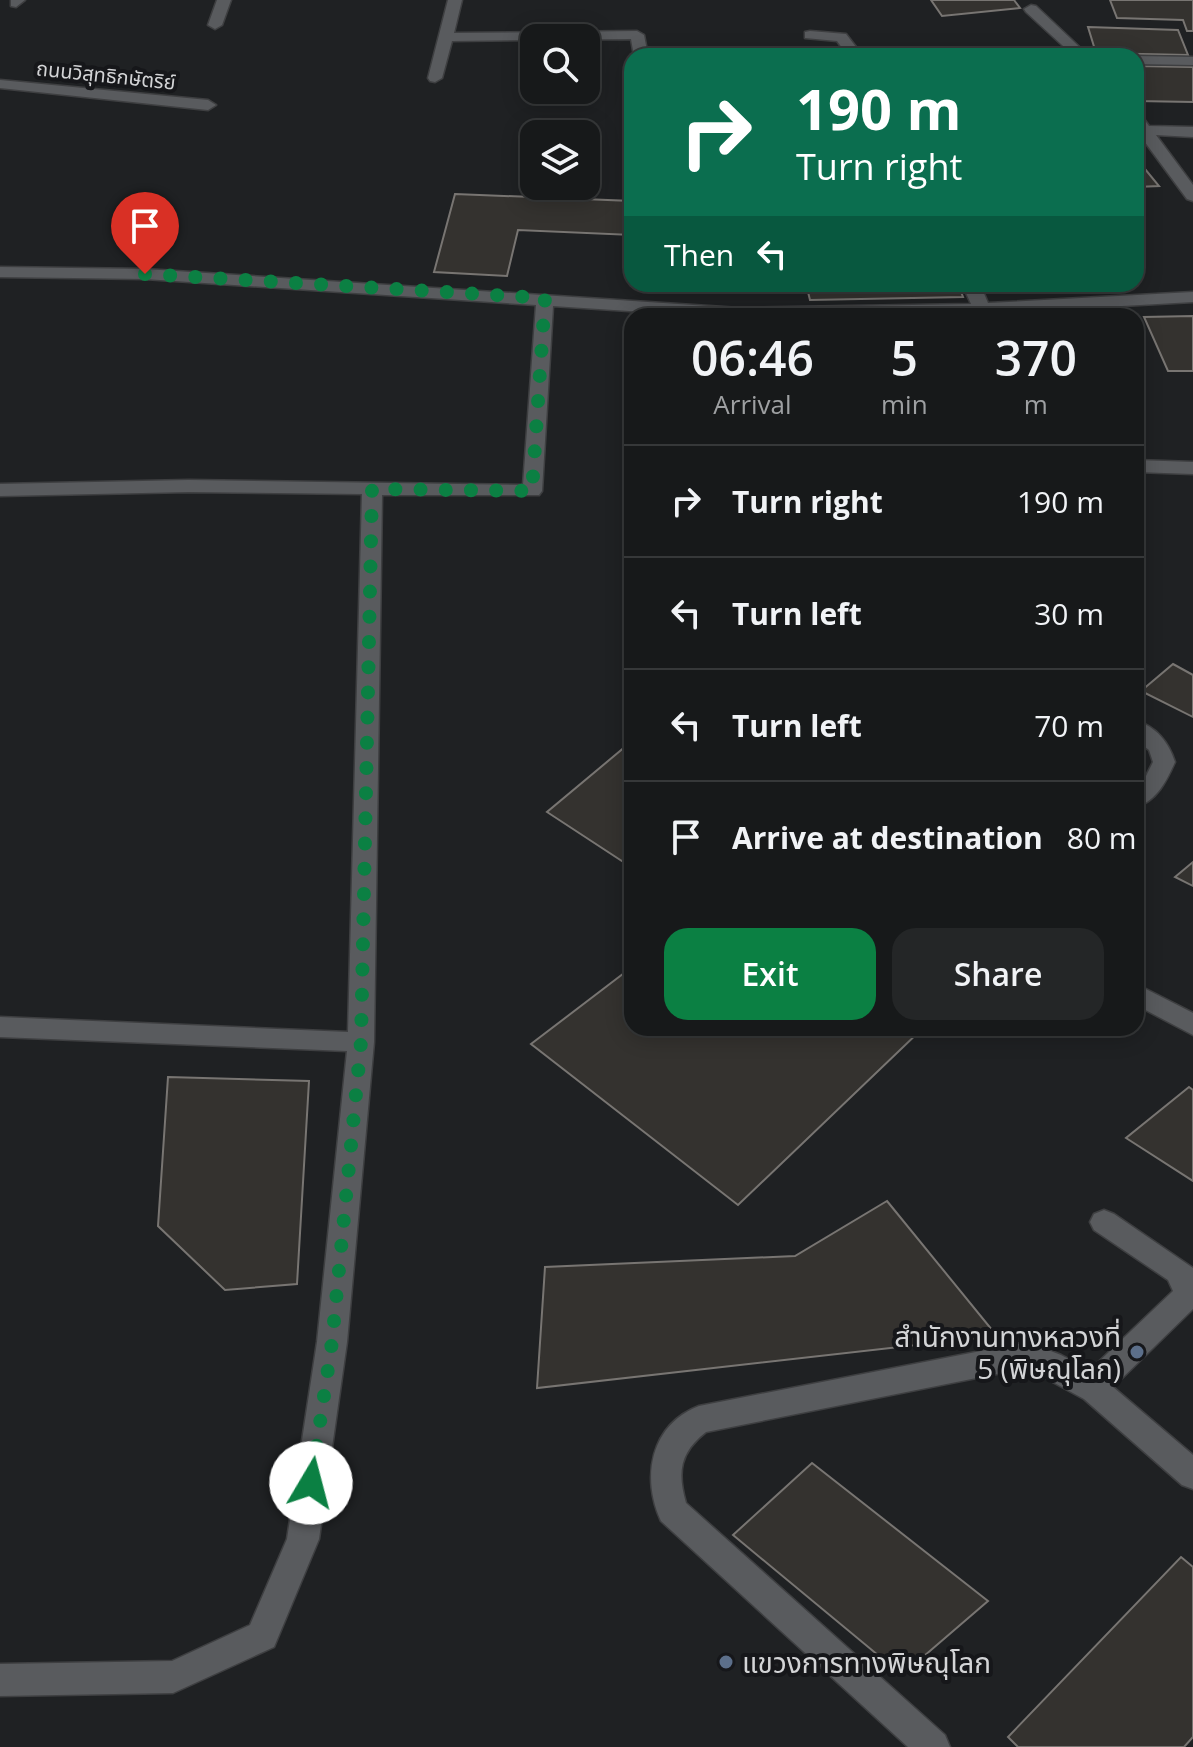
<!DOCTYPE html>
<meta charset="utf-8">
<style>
:root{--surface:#17191a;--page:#242627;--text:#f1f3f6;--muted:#9ea0a2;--line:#363839;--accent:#0b8043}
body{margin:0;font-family:"Open Sans","Noto Sans Thai",sans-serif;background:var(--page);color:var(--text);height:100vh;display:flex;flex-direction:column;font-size:30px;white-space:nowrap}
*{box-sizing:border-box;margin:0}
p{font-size:26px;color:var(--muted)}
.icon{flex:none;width:44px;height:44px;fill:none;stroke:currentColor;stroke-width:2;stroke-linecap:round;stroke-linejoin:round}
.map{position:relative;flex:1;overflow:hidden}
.panel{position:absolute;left:624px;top:308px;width:520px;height:728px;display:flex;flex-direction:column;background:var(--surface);border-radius:24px;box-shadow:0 4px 20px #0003,0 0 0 2px var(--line)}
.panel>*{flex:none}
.hud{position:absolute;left:624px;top:48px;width:520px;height:244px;border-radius:24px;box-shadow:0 4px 20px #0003,0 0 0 2px var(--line);background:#0b6e4f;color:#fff;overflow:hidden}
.buttons{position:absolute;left:520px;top:24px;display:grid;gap:16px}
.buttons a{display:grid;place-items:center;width:80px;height:80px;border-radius:16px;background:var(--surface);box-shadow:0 4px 20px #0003,0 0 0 2px var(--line);font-size:40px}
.pin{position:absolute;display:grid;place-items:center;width:68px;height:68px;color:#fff;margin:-82px -34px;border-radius:50% 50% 50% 0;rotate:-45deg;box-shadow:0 0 8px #0007}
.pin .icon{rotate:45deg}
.me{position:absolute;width:88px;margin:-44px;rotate:8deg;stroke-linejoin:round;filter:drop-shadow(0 0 6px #0008)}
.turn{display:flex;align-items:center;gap:28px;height:168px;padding:0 40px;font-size:36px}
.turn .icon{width:104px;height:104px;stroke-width:2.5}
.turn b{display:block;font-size:56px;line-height:68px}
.then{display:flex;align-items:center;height:76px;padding:0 40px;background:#0003;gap:16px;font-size:30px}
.eta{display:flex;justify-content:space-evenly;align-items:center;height:136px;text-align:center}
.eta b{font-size:48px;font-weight:600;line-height:56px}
.primary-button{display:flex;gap:16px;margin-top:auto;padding:16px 40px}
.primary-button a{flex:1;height:92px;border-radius:24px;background:var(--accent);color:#fff;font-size:32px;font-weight:600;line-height:92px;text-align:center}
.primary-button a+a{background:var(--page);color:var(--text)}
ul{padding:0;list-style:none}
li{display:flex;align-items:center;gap:24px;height:112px;padding:0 40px;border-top:2px solid var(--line)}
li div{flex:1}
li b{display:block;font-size:30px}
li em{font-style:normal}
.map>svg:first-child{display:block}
.building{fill:#34322f;stroke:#787572;stroke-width:2}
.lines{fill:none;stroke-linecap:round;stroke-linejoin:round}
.minor-casing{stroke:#3e3f41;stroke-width:3}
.minor{fill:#595b5e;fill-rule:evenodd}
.route{stroke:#0b8043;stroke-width:14;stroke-dasharray:0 25.2}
.service-dot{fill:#5c6f8a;stroke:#16171a;stroke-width:3}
.labels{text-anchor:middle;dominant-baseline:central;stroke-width:8;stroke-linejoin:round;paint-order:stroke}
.far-street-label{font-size:20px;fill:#d3d4d6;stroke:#16171a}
.near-poi-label{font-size:28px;fill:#d3d4d6;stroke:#16171a;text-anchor:end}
</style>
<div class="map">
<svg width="1193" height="1747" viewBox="0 0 1193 1747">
<rect width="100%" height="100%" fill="#1f2123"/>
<path class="building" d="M931,0H1014L1020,8L942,16Z
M1110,0H1193V31H1187L1183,20L1117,18Z
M1088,27L1178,30L1188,55L1096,53Z
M1058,47L1065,56H999L994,50Z
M1136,66L1193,67V102L1137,101Z
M1136,158L1159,186L1136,187Z
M455,194L632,201V235L518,230L507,276L434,272Z
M806,284H958L963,297L810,300Z
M985,284H1084L988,290Z
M1193,316V371H1168L1144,317Z
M1173,664L1193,675V717L1141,691Z
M632,741V861L628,865L547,812Z
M1193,862V886L1175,877Z
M632,967V1028H923L738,1205L531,1044Z
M168,1077L309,1081L297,1284L225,1290L158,1226Z
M1189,1087L1193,1090V1181L1126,1138Z
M887,1201L997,1336L537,1388L545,1267L795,1256Z
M812,1463L988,1601L902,1675L733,1535Z
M1181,1557L1193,1567V1737L1184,1747H1018L1008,1737Z"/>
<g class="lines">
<g class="minor-casing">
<path id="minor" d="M11,0H25L16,7L11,6Z
M217,0H231L222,25L215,29L208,25Z
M448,0H462L454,33L637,31L644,35L648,56H634L631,39L452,41L442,78L435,82L430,81L428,78Z
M1031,5L1036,6L1089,56H1074L1026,12L1024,9Z
M810,31L846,34L863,56H848L837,41L805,38V32Z
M1134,56H1136L1193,57V65L1136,64Z
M0,80L208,100L216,105L208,110L0,88Z
M1136,113L1141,115L1149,126L1193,127V137L1156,135L1193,185V201L1187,199L1136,130Z
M0,267L145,269L739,308L971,304L962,284H980L988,303L1193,292V302L982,314L876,316H705L553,306L542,491L539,495H382L374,1042L347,1342L319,1539L274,1647L173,1693L0,1696V1664L172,1661L250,1625L287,1539L317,1342L347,1051L0,1037V1017L348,1032L362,494L189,492L0,496V484L189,480L523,485L536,305L145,279L0,277Z
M1136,460L1193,462V474L1136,472Z
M1136,721C1156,726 1169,743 1175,762C1167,780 1157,801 1136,807V786L1146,776L1153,762L1149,750L1136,740Z
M1136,984L1193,1013V1035L1136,1005Z
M1104,1210L1114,1214L1193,1268V1309L1113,1387L1193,1455V1489L1182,1485L1084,1399L1027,1368L706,1432C680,1452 677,1472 686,1503L945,1735L950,1747H908L661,1521C641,1478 650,1425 699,1406L1027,1342L1061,1355L1090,1370L1173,1291L1168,1280L1094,1230L1090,1222L1094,1214Z"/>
</g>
<use href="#minor" class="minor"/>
</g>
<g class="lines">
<path class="route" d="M145,274L545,298L532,491L372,489L361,1042L332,1342L311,1483"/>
</g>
<g class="service-dot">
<circle cx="1137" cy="1352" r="8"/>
<circle cx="726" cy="1662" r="8"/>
</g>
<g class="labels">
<g class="far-street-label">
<text transform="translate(106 75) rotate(6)">ถนนวิสุทธิกษัตริย์</text>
</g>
<g class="near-poi-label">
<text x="1121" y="1336">สำนักงานทางหลวงที่<tspan x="1121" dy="32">5 (พิษณุโลก)</tspan></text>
<text x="742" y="1662" text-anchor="start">แขวงการทางพิษณุโลก</text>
</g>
</g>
</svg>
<div class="buttons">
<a><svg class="icon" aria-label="search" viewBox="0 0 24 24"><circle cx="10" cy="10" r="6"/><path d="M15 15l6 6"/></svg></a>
<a><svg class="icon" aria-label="layers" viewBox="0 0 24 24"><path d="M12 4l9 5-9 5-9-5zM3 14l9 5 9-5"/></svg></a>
</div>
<div class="pin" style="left:145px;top:274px;background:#d93025"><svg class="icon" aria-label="arrive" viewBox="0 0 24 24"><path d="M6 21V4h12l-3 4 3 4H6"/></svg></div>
<svg class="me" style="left:311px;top:1483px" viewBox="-20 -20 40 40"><circle r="19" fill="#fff"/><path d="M0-13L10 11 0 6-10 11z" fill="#0b8043"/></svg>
<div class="hud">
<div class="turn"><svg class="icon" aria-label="right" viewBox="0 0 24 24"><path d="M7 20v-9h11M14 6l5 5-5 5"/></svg><div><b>190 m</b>Turn right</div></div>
<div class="then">Then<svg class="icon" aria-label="left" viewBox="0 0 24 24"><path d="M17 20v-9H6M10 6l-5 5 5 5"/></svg></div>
</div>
<section class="panel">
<div class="eta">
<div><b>06:46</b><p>Arrival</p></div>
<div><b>5</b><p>min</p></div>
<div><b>370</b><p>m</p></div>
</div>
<ul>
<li><svg class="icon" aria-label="right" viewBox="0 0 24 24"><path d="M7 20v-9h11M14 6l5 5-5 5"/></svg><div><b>Turn right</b></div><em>190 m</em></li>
<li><svg class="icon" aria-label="left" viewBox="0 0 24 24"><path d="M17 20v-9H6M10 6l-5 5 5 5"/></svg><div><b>Turn left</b></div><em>30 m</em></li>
<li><svg class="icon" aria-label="left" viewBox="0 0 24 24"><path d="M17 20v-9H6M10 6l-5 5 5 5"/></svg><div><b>Turn left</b></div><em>70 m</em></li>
<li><svg class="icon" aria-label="arrive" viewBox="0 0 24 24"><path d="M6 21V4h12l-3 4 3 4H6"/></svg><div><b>Arrive at destination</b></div><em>80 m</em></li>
</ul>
<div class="primary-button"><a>Exit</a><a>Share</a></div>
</section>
</div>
